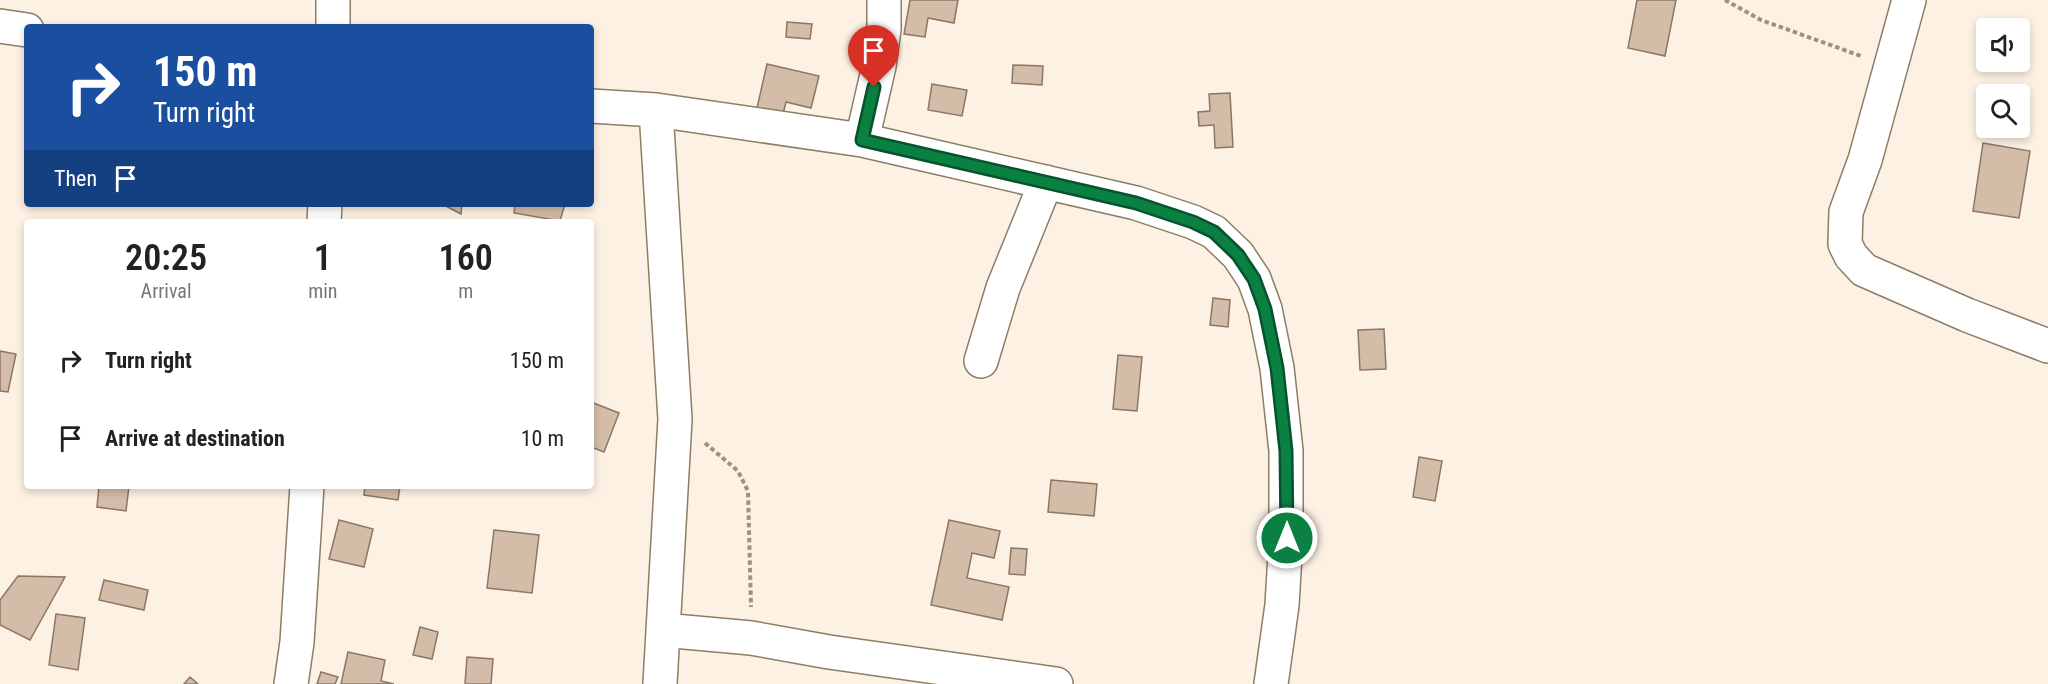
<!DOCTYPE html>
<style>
:root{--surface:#fff;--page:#f2f2f2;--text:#222;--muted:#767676}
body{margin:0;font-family:"Roboto Condensed",sans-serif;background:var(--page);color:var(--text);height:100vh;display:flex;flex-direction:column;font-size:22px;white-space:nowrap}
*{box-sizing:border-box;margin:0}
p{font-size:20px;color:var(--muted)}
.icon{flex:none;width:33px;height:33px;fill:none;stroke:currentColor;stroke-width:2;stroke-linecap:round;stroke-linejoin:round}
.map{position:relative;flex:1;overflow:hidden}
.panel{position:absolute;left:24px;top:219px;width:570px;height:270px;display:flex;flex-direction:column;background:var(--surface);border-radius:6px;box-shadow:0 3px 9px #0003}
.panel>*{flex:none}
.guide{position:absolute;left:24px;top:24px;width:570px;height:183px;border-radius:6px;box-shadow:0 3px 9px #0003;background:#1a4fa0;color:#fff;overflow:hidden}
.tools{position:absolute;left:1976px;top:18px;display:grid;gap:12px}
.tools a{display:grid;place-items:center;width:54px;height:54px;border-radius:6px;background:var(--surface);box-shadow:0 3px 9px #0003;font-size:30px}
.pin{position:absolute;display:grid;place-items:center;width:51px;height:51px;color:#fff;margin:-62px -26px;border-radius:50% 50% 50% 0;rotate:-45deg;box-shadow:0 0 6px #0007}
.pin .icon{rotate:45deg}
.me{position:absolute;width:66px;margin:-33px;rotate:0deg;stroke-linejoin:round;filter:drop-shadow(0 0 4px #0008)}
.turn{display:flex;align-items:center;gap:21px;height:126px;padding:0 30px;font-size:27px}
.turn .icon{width:78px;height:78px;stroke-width:2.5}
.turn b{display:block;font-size:42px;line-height:51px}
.then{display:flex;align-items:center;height:57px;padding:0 30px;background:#0003;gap:12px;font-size:22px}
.eta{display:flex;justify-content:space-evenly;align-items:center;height:102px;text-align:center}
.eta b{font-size:36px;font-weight:600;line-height:42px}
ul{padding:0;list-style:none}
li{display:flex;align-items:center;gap:18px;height:78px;padding:0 30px}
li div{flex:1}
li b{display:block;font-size:22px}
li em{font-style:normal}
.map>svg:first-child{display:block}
.building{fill:#d3bca8;stroke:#8c7764;stroke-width:1.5}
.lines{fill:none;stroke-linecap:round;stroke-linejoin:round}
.street-casing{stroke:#8d7d67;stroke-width:36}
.path{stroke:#9b9286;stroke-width:4;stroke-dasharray:4.5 3;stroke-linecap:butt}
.street{stroke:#fff;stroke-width:33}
.route-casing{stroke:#07532c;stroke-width:15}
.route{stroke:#0b8043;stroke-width:10}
</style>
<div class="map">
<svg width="2048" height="684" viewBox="0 0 2048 684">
<rect width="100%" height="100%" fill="#fdf1e3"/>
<path class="building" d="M910,0H958L954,23L928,18L925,37L904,34Z
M1637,0H1676L1665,56L1628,48Z
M787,22L812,24L810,39L786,37Z
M767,64L819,76L811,108L786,102L783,114L757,108Z
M1013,65L1043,66L1042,85L1012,83Z
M932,84L967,90L962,116L928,110Z
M1230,93L1233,147L1215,148L1214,125L1199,126L1198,112L1210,111L1209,94Z
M1983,143L2030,151L2019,218L1973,211Z
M442,204H462L461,214Z
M515,204H565L560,221L514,213Z
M1213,298L1230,300L1228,327L1210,325Z
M1384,329L1386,369L1360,370L1358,330Z
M0,351L16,354L8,392L0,391Z
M1118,355L1142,357L1137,411L1113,409Z
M591,402L619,413L604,452L591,447Z
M1419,457L1442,461L1435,501L1413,497Z
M1051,480L1097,484L1094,516L1048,512Z
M99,486H129L126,511L97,507Z
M365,486H400L398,500L364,495Z
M339,520L373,529L364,567L329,559Z
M949,520L1000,531L994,558L972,553L967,578L1009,587L1002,620L931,605Z
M494,530L539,535L532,593L487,588Z
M1011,548L1027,549L1025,575L1009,574Z
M18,576L65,577L30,640L0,625V600Z
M104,580L148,590L144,610L99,600Z
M56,614L85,618L78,670L49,665Z
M420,627L438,632L432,659L413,655Z
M348,652L385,660L381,681L394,684H341Z
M467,657L493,659L491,684H465Z
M321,672L338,677L335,684H317Z
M190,677L198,684H184Z"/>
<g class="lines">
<g class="street-casing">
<path id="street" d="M333,0V27
M1909,0L1865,160L1846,212L1845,244L1851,256L1864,270L1967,315L2048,346
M0,26L27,30
M591,106L656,110L862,140L1136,203L1193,222L1214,232L1238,255L1254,279L1265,309L1277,368L1286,451V538L1282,605L1271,684
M656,110L675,419L660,684
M862,140L879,66L884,29V0
M324,222L325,204
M981,361L1003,288L1046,182
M663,630L751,638L829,652L1056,684
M291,684L297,642L307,486"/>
</g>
<path class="path" d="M1725,0L1761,20L1861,56
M705,443L738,471L748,491L751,607"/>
<use href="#street" class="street"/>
</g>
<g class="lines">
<g class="route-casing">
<path id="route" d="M874,87L862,140L1136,203L1193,222L1214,232L1238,255L1254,279L1265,309L1277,368L1286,451L1287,538"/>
</g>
<use href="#route" class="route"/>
</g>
</svg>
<div class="tools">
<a><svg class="icon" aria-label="sound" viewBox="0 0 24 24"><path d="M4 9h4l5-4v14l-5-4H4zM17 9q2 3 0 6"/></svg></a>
<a><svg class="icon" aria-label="search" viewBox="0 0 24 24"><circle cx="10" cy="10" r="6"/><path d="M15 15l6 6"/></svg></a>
</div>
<div class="pin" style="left:874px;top:87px;background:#d93025"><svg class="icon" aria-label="arrive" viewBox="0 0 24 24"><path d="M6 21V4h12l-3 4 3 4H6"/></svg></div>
<svg class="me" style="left:1287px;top:538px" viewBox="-20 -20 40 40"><circle r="17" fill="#0b8043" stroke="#fff" stroke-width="3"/><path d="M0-11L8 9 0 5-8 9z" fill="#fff"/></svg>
<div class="guide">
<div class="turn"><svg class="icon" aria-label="right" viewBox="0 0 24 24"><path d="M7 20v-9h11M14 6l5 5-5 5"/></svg><div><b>150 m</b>Turn right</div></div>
<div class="then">Then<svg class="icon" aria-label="arrive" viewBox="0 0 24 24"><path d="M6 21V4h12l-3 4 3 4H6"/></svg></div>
</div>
<section class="panel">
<div class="eta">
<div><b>20:25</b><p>Arrival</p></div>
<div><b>1</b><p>min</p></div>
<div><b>160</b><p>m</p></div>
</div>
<ul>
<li><svg class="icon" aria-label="right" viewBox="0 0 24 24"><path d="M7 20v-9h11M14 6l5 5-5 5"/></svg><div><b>Turn right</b></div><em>150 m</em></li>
<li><svg class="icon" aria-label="arrive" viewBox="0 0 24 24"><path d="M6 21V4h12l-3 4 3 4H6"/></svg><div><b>Arrive at destination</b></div><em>10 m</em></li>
</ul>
</section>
</div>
